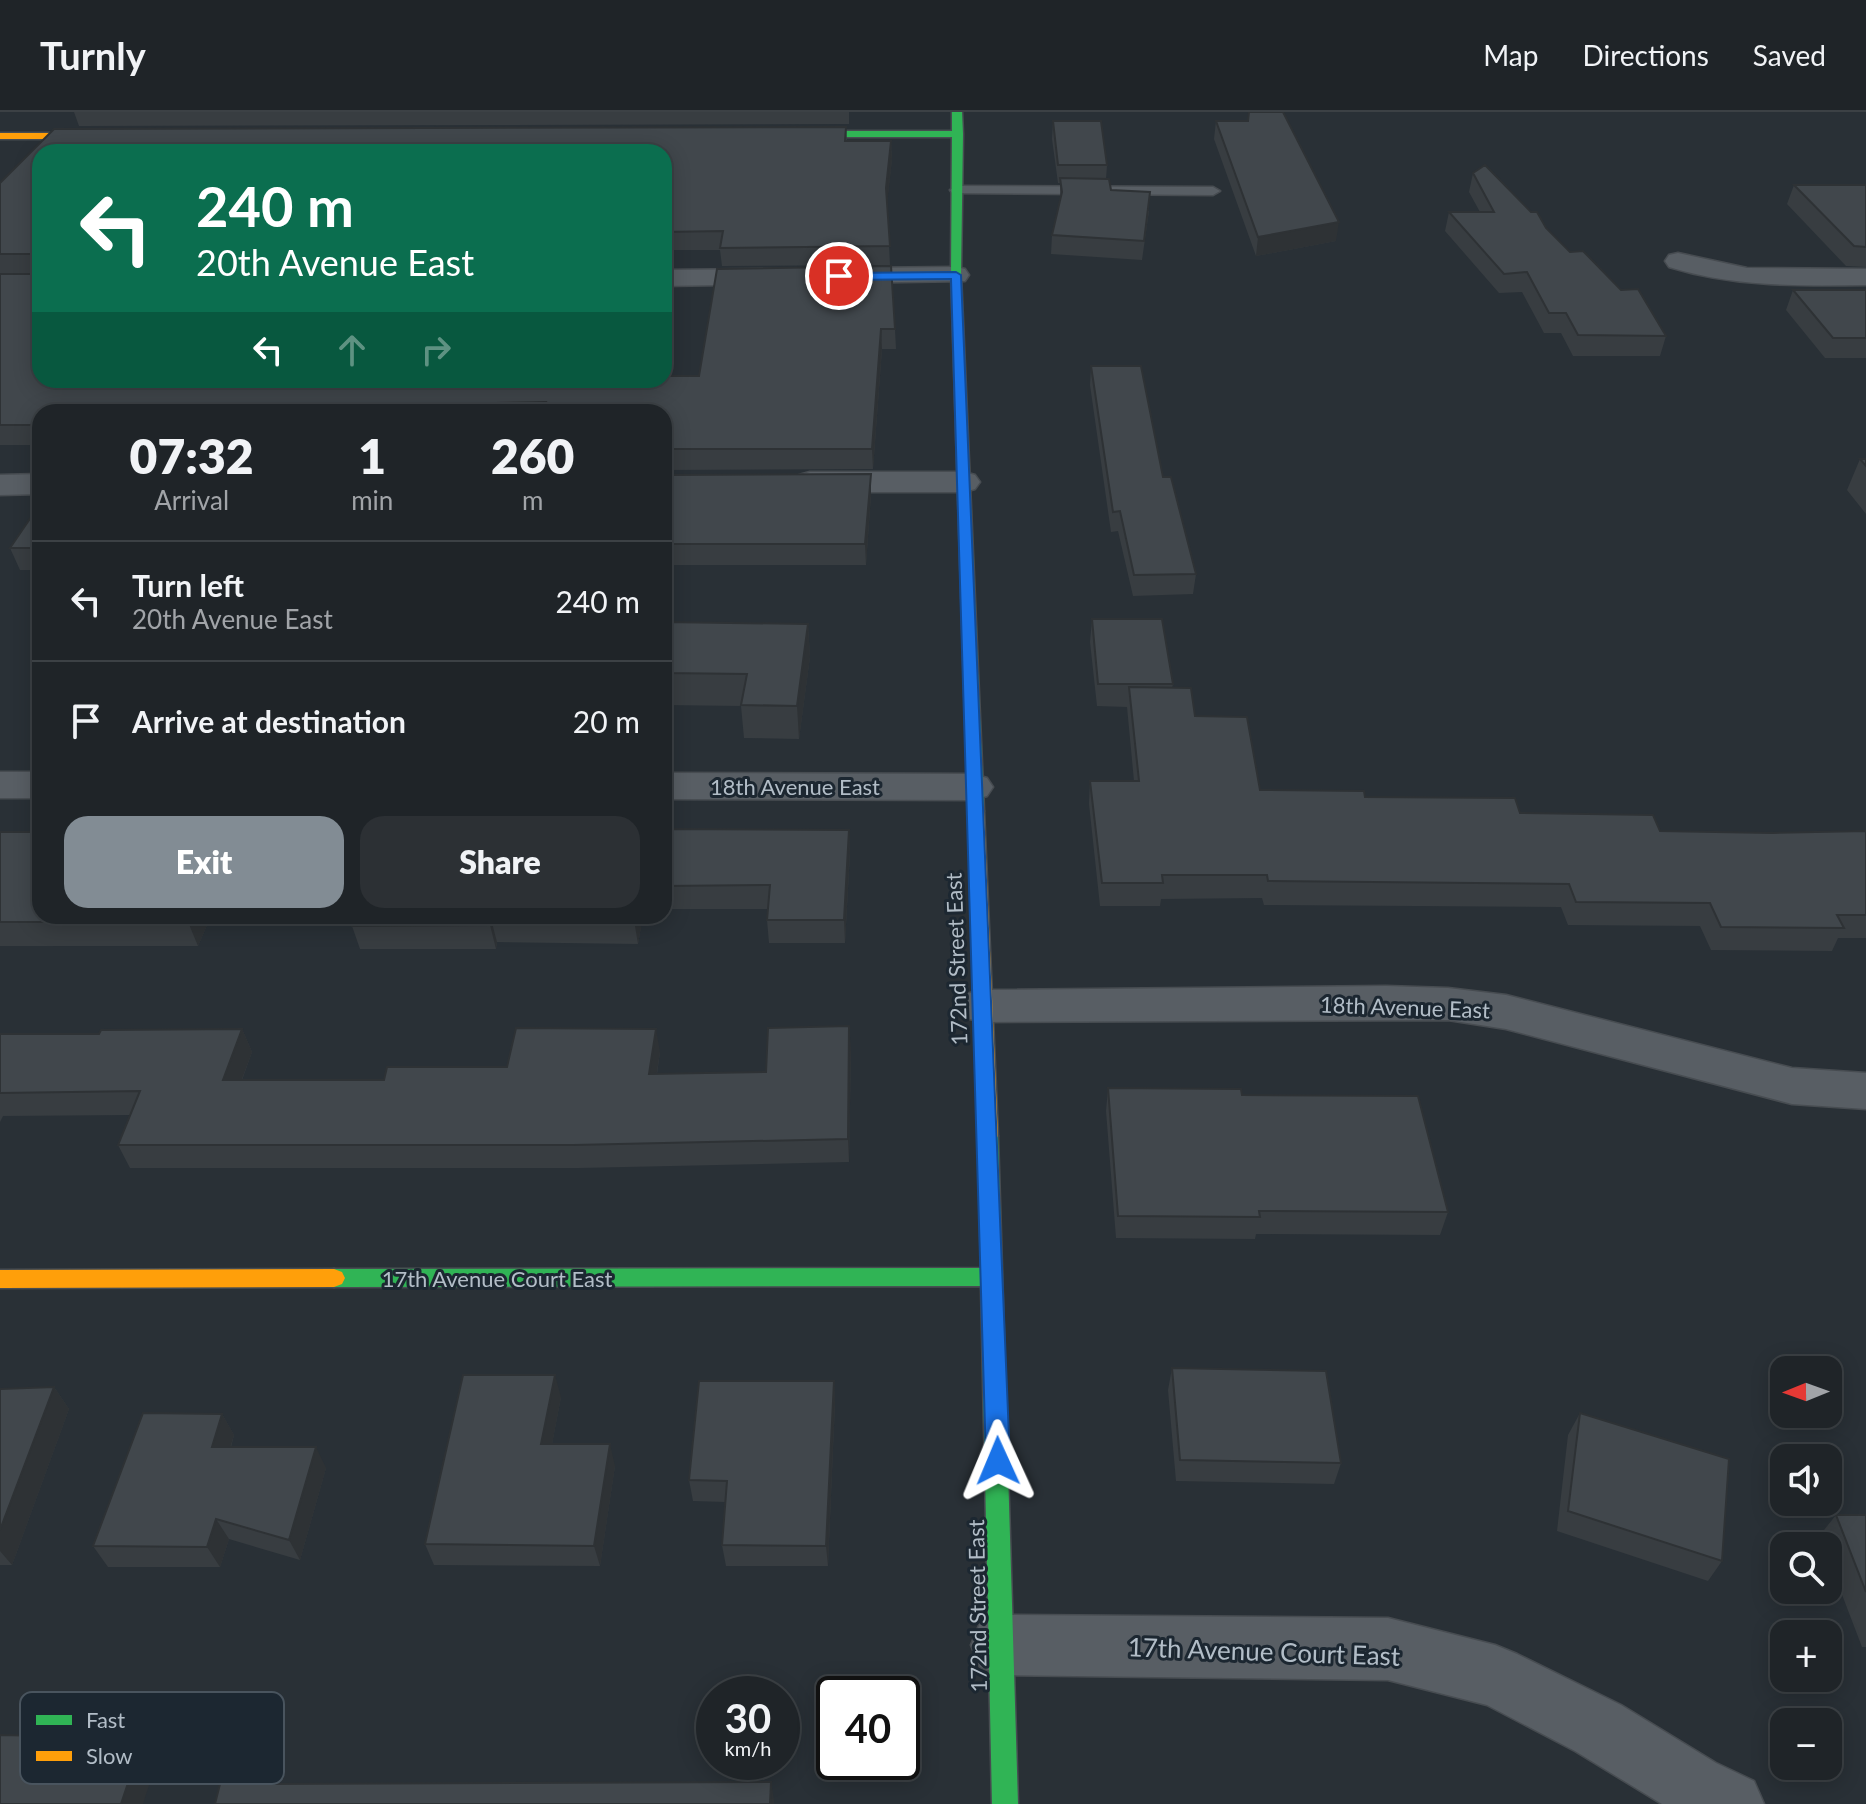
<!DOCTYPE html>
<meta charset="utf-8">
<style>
:root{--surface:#1f2428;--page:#2c3034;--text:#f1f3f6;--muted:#a1a4a8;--line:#3c4145;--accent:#828c94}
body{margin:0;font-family:Lato,sans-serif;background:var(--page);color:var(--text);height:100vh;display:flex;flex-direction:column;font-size:30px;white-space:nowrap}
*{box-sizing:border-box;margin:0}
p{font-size:26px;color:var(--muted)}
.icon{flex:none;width:44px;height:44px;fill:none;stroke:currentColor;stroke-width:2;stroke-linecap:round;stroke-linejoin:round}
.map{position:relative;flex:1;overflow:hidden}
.drawer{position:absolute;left:32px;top:292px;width:640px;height:520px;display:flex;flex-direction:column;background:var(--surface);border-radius:24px;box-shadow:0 4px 20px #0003,0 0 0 2px var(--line)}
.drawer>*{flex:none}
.guide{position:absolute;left:32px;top:32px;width:640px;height:244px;border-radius:24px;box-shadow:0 4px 20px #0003,0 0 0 2px var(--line);background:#0b6e4f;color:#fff;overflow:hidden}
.needle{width:52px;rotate:269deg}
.buttons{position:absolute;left:1770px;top:1244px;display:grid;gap:16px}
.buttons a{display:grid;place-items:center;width:72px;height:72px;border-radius:16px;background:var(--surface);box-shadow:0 4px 20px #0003,0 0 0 2px var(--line);font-size:40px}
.speed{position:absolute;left:696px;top:1564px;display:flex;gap:16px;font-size:40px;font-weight:700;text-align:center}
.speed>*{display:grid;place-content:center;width:104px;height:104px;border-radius:50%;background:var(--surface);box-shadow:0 4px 20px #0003,0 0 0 2px var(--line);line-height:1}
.speed small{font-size:20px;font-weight:400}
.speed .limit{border:4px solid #111;border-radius:12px;background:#fff;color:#111}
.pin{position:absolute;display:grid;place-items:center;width:68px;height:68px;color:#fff;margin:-34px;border:4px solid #fff;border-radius:50%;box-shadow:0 2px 8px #0007}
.me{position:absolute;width:88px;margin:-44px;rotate:359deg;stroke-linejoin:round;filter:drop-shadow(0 0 6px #0008)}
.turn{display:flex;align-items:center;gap:28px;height:168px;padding:0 32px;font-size:36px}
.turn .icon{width:104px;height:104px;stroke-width:2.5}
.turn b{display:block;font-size:56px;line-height:68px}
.lanes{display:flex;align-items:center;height:76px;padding:0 32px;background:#0003;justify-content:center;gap:40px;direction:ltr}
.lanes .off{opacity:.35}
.eta{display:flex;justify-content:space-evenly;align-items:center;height:136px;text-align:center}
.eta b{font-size:48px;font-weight:800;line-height:56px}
.primary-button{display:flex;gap:16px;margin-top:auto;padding:16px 32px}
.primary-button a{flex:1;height:92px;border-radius:24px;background:var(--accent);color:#fff;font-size:32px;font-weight:800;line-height:92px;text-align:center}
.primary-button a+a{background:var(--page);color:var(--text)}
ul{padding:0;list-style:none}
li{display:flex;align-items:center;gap:24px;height:120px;padding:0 32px;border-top:2px solid var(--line)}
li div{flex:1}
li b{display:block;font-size:30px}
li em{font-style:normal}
header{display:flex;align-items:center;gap:48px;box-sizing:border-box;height:112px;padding:0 40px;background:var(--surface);border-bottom:2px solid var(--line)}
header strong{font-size:38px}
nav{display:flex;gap:44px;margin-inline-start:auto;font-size:28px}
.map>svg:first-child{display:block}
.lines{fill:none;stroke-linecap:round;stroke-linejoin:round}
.lane-casing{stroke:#474c51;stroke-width:3}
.street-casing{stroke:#474c51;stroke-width:3}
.fast-casing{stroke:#474c51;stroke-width:3}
.slow-casing{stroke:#474c51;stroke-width:3}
.lane{fill:#585e64;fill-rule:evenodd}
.street{fill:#585e64;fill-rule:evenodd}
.fast{fill:#30b455;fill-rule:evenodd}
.slow{fill:#ff9f0a;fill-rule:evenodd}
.wall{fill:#383d41}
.shaded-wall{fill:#2e3235}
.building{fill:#41474c;stroke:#2e3235;stroke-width:2}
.route{fill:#1a73e8;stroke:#114b97;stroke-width:2}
.labels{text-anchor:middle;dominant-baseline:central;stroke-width:6;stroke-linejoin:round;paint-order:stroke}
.street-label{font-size:22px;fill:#b2bdc7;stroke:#1c2731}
.near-street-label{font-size:26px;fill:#b2bdc7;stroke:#1c2731}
.key{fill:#1c2731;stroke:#49545e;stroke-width:2}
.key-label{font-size:22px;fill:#b2bdc7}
</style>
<header>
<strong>Turnly</strong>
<nav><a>Map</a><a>Directions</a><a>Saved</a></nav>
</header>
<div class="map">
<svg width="1866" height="1692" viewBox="0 0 1866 1692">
<rect width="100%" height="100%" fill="#293036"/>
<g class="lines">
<g class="lane-casing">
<path id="lane" d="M957,74L1213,75L1220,79L1213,83L952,81L950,78Z"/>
</g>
<g class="street-casing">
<path id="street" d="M1678,141L1747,156L1866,157V173C1798,174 1734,175 1669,155L1665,149L1669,143Z
M956,155L965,157L969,163L965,169L664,174V158Z
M810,360H964L975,363L980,370L975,377L964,380H810L799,377L794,370L799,363Z
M40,362V382L0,383V363Z
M0,660H40V686H0Z
M664,661L973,662L987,666L993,675L987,684L973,688L664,687Z
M1386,874L1448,876L1506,883L1792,956L1866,961V997L1792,992L1506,917L1448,908L982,910L966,906L959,894L966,882L982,878Z
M1002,1503L1388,1506L1495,1533L1517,1542L1621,1593L1716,1651L1754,1669L1764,1692H1662L1575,1639L1487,1593L1388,1568L1002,1563L980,1555L971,1533L980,1511Z"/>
</g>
<g class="fast-casing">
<path id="fast" d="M952,0H962L963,22L961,163L984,699L976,704L968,699L951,163L952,25H788L783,22L788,19H952Z
M988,1016L995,1019L998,1024L1018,1692H992L981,1174L334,1175L326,1172L323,1166L326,1160L334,1157L981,1156L978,1024L981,1019Z"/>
</g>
<g class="slow-casing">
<path id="slow" d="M0,21H107L112,24L107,27H0Z
M976,694L984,699L998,1024L995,1029L988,1032L981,1029L978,1024L968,699Z
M334,1157L342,1160L345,1166L342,1172L334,1175L0,1176V1158Z"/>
</g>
<use href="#lane" class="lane"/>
<use href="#street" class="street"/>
<use href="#fast" class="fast"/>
<use href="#slow" class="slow"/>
</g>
<path class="wall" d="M74,0H849V12L79,14Z
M1053,9L1107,53L1106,67L1111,78L1149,99L1142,148L1051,142L1052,123L1060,89V71H1058L1052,27Z
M1216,9L1336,129L1256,144L1214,27Z
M846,15L847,29H891L892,47L887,90L890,153L722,154L720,138H664V40L40,268H664L699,264L717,157L895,217L896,237H882L873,357L664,358V300H40V333H0V162H35V161H0V71Z
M1473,61L1546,116L1570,140L1666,224L1660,244H1573L1561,221H1544L1522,180L1499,181L1445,119L1449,100H1480L1469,80Z
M1794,73H1866V155L1846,154L1787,92Z
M1793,178H1866V246H1825L1786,198Z
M1091,254L1163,365L1196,462L1193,482L1133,484L1118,419L1111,420L1090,273Z
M1860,347H1866V402L1847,378Z
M664,363L871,383L866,453H664Z
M40,392V458H20L10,436Z
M1092,507L1173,572L1172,576L1195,604L1260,678L1365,685L1520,701L1660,719L1772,721L1866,719V826H1838L1832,839L1711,838L1700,814L1568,813L1561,795L1264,793L1262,786L1161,787L1160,794H1100L1089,692L1090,669H1134L1127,595L1097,594L1090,530Z
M664,510L808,512L810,545L799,627L744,626L741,594L664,593Z
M664,717L849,718L850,741L845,831H769L767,808L768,797H664Z
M0,720L40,804H211L198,834H0Z
M355,804H643L638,832L497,830L496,837H360L352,814Z
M242,917L252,940L242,968H384L660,940L657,962L766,960L851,937L849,1050L579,1056H130L118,1033L130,1003L3,1004L0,1010V922H99Z
M1108,976L1242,983L1448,1100L1440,1123L1256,1122L1255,1127L1116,1126L1106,999Z
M1172,1256L1341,1351L1334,1372L1176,1369L1168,1278Z
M834,1269L835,1291L828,1454H726L722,1433L725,1390L693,1389L689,1368Z
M54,1275L69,1297L12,1453H0V1277Z
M561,1285L552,1332L615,1354L600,1454L434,1453L425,1432Z
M1580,1301L1722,1449L1708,1469L1557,1419L1568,1323Z
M222,1302L234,1323L231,1335L326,1356L300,1448L229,1427L220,1455H108L93,1434Z
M1836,1403H1866V1535H1862L1828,1446V1434H1824L1820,1423Z"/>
<path class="shaded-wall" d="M891,29L892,47L887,94L886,76Z
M1339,110L1336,129L1256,144L1258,125Z
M881,217L882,237L873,357L872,337Z
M871,362V383L866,453L865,432Z
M808,512L810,545L799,627L797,594Z
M849,718L850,741L845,831L844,808Z
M191,804H211L198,834L188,810Z
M635,804H643L638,832L634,808Z
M491,807L497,830L496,837L490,813Z
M849,914L851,937L849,1050L848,1027Z
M242,917L252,940L233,991L223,968Z
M656,917L660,940L653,985L649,962Z
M555,1263L561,1285L548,1353L541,1332Z
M834,1269L835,1291L828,1454L826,1434Z
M54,1275L69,1297L12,1453L0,1439V1418Z
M222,1302L234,1323L224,1356L212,1335Z
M610,1332L615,1354L600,1454L594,1434Z
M316,1335L326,1356L300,1448L289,1428Z
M216,1407L229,1427L220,1455L207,1435Z
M143,1626L158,1645L143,1692H121Z
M771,1670L774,1688V1692H770Z"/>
<path class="building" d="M1249,0H1283L1339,110L1258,125L1216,9H1248Z
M1053,9H1101L1107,53H1058Z
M846,15L845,29H891L886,76L890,134L720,136L723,119L664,120V40H40V268H664V264H699L717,157L891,154L895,217H881L872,337H664V300H543L546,290L435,292L432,300H40V313H0V162H35V142H0V71L54,17Z
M1485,53L1531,100H1537L1546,116L1570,140L1583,139L1621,178L1638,177L1666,224L1578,223L1566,201H1549L1527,160L1504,162L1449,100H1494L1473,61Z
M1060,66L1109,67L1111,78L1150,80L1144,129L1052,123L1062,80Z
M1794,73H1866V135L1854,134Z
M1793,178H1866V226H1833Z
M1091,254H1141L1163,365H1171L1196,462L1134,463L1120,399L1113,400Z
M1860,347H1866V354Z
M871,362L865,432H664V363Z
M40,392V436H10Z
M1092,507H1162L1173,572H1098Z
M664,510L808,512L797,594L741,593L747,562L664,561Z
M1129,575L1191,576L1195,604L1247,605L1260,678L1364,679L1365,685L1515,686L1520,701L1653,703L1660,719L1772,721L1866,719V803H1837L1844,816L1721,815L1710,791L1576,790L1569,772L1268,769L1267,763H1162L1163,771H1102L1090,669H1139Z
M664,717L849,718L844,808H767L770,773L664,774Z
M0,720H40V804H191L188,810H0Z
M355,804H635L634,808L491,807L490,813L352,814Z
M849,914L848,1027L574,1033H118L140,979L0,981V922H99L101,918L242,917L223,968H384L387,955H507L516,916L656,917L649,962L766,960L768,916Z
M1108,976L1241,977L1242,983L1418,984L1448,1100L1259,1099L1260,1105L1118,1104Z
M1172,1256L1326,1259L1341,1351L1180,1348Z
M463,1263H555L541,1332H610L594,1434L425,1432Z
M699,1269H834L826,1434L722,1433L727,1369L689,1368Z
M54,1275L0,1418V1277Z
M143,1301L222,1302L212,1335H316L289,1428L216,1407L207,1435L93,1434Z
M1580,1301L1729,1347L1722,1449L1568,1399Z
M1836,1403H1866V1480Z
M0,1623L143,1626L121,1692H0Z
M771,1670L770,1692H215L220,1672Z"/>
<path class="route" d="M956,160L961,163L1010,1349L1006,1356L998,1360L989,1356L986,1349L951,167L839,168L834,164L839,161Z"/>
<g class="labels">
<g class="street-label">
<text x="795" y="674">18th Avenue East</text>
<text transform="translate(956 847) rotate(-92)">172nd Street East</text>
<text transform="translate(1405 895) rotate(2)">18th Avenue East</text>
<text x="497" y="1166">17th Avenue Court East</text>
<text transform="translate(977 1494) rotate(-91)">172nd Street East</text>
</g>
<g class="near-street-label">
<text transform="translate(1264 1539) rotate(2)">17th Avenue Court East</text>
</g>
</g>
<rect x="20" y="1580" width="264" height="92" rx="12" class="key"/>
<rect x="36" y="1603" width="36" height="10" fill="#30b455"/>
<rect x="36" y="1639" width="36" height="10" fill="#ff9f0a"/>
<g class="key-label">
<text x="86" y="1616">Fast</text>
<text x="86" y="1652">Slow</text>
</g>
</svg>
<div class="buttons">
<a><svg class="needle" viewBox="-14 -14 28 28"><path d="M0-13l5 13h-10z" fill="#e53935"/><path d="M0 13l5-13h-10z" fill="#a1a4a8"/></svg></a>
<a><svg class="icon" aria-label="sound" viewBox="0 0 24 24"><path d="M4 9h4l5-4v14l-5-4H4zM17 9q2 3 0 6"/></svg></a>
<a><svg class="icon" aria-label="search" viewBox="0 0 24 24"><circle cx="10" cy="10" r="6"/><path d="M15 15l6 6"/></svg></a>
<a>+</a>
<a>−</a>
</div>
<div class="speed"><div>30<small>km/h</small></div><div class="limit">40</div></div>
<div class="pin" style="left:839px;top:164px;background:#d93025"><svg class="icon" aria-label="arrive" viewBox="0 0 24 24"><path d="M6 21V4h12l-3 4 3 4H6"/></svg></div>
<svg class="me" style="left:998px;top:1349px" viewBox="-20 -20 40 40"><path d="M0-17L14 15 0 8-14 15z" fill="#1a73e8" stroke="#fff" stroke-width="4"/></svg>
<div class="guide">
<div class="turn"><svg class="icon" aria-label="left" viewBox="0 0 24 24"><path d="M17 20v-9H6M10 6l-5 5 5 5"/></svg><div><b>240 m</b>20th Avenue East</div></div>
<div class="lanes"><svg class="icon" aria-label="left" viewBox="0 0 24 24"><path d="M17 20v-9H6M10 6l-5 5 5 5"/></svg><svg class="icon off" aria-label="ahead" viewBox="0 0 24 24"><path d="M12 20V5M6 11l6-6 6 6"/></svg><svg class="icon off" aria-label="right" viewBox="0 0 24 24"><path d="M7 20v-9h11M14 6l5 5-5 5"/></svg></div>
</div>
<section class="drawer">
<div class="eta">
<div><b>07:32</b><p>Arrival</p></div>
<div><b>1</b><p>min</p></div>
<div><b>260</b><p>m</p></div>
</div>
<ul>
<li><svg class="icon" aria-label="left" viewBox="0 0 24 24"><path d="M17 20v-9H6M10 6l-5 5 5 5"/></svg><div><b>Turn left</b><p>20th Avenue East</p></div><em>240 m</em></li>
<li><svg class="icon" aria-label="arrive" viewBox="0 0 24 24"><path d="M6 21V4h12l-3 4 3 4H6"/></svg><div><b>Arrive at destination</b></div><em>20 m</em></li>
</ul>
<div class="primary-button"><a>Exit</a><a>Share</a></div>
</section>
</div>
